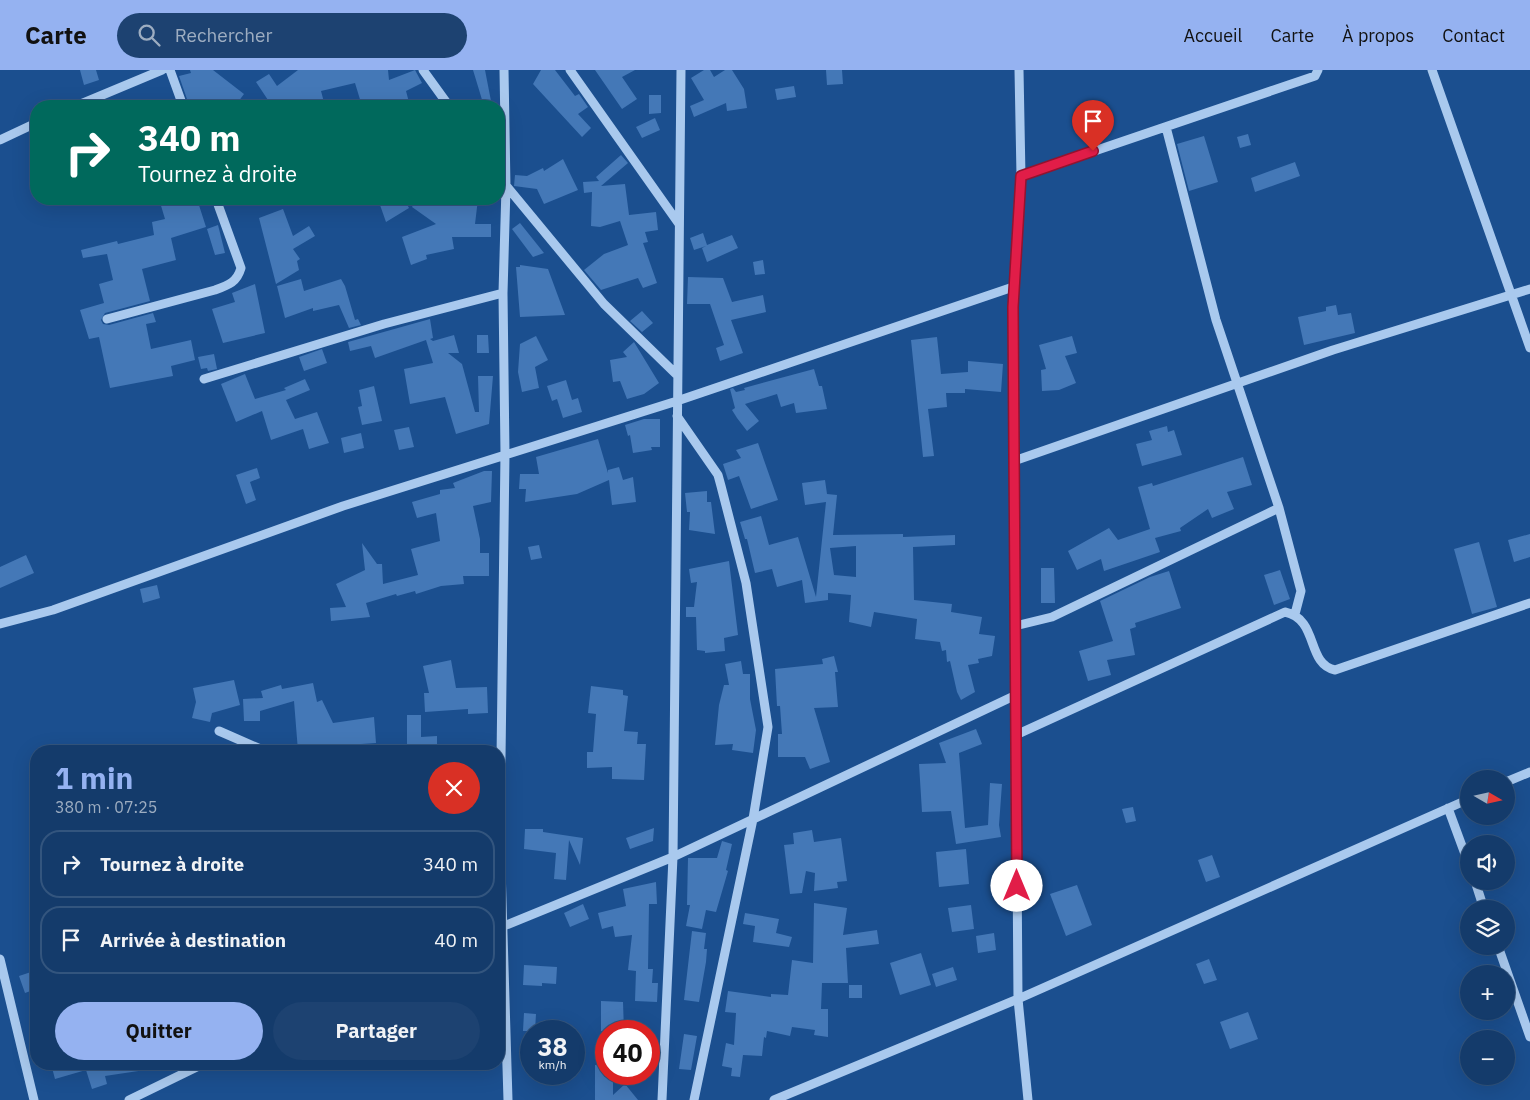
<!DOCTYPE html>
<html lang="fr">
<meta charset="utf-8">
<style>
:root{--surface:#143b6b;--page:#1d4271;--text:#f1f3f6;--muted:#9dadc1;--line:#33557e;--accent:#95b2f1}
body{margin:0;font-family:"IBM Plex Sans",sans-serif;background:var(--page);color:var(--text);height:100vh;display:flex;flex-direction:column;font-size:19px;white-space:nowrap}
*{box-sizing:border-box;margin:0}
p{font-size:16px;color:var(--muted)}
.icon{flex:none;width:28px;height:28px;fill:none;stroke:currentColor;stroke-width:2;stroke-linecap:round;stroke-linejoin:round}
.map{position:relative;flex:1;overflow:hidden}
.drawer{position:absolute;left:30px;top:675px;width:475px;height:325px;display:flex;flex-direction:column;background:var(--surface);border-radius:20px;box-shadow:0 5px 20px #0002,0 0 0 1px var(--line)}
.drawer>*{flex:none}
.guide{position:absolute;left:30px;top:30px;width:475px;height:105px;border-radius:20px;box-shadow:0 5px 20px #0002,0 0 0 1px var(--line);background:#00695c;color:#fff;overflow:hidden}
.needle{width:32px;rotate:99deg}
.tools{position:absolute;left:1460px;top:700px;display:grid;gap:10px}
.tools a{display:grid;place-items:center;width:55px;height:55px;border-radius:50%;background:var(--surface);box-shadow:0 5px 20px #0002,0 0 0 1px var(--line);font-size:25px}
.speed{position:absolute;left:520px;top:950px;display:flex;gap:10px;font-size:25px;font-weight:700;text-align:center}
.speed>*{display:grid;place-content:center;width:65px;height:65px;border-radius:50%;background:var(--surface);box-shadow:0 5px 20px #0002,0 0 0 1px var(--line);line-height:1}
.speed small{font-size:12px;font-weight:400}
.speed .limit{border:8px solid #d22;background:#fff;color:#111}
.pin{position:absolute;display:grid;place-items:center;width:42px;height:42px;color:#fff;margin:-51px -21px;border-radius:50% 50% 50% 0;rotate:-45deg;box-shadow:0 0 5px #0007}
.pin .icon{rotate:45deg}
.me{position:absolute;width:55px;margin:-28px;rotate:0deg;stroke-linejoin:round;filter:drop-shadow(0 0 4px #0008)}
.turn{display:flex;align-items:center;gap:18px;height:105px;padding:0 25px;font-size:22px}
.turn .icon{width:65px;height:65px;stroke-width:2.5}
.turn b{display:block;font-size:35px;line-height:42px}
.round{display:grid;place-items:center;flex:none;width:52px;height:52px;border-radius:26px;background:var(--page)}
.head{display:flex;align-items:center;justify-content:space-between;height:85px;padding:0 25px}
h1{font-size:30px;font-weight:800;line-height:38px;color:var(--accent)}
.cta{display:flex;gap:10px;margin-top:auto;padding:10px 25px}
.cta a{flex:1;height:58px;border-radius:30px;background:var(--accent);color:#111;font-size:20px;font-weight:800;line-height:58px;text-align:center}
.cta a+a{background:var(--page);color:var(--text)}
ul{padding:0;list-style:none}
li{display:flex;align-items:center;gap:15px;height:68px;margin:0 10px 8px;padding:0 15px;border:2px solid var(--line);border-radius:20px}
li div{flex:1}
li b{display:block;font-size:19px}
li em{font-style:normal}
header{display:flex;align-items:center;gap:30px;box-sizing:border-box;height:70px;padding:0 25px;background:var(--accent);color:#111}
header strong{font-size:24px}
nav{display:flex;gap:28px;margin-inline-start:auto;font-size:18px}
.search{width:350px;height:45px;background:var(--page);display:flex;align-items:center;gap:12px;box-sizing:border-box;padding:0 18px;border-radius:28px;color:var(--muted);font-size:19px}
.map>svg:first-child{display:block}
.building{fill:#4478b7;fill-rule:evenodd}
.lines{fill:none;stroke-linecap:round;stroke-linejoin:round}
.minor{stroke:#a9c9ee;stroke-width:9}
.route-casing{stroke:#92132f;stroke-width:12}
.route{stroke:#e11d48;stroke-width:9}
</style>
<header>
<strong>Carte</strong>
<div class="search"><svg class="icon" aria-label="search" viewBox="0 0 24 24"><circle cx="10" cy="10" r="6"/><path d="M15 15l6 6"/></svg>Rechercher</div>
<nav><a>Accueil</a><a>Carte</a><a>À propos</a><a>Contact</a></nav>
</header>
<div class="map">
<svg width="1530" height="1030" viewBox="0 0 1530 1030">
<rect width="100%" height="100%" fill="#1b4f8f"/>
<path class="building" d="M80,0H96L99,10L84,15Z
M190,0H213L244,24L235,36H199L193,30L188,32L179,6L191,3Z
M298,0H388L389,10L415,0L422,13L406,21L410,36H362L355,13L321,21L325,36H272L256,12L269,4L277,16Z
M473,0H485L491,31L483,33Z
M541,0H555L575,26L579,24L588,37L578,44L591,58L582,67L533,14Z
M595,0H635L622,7L637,29L622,39Z
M704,0H710L714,7L725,0H732L744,19L747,38L727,41L726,33L694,47L690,36L704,30L691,8Z
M826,0H842L843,14L827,15Z
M794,16L796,27L777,30L775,19Z
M649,25H661V43L649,44Z
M655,48L660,60L642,68L636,57Z
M1248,64L1251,75L1240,78L1237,67Z
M1204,66L1218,112L1189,121L1177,74Z
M621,85L628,93L601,116L625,114L629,145L656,142L658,160L645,162L648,172L643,173L657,213L643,218L638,208L601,220L584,200L604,184L628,175L620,151L600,157L591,156L592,122L584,123L583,112L599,111L596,107Z
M563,89L578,120L544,134L537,119L514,116L515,105L527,106L543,98L544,101Z
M1295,92L1300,106L1255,122L1251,108Z
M159,129H197L206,157L171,168L176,190L142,199L150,231L105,243L101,250L103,254L109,255L153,243L156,252L146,254L151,279L191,270L195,290L171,296L173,306L110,318L99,267L89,269L80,240L104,233L99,214L113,210L107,184L83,188L81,180L117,171L118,174L154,165L152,152L165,149Z
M397,129H404L409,138L386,152L380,135Z
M417,129H478L475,154H491V167H452L454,179L426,185L427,189L411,195L402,167L436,154L412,137Z
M283,139L293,166L309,156L315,166L293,179L300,189L297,191L299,200L276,214L259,148Z
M520,153L544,183L533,187L512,159Z
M218,155L225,183L215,185L207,159Z
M703,163L707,175L732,165L738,178L707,192L702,178L706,176L694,180L690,168Z
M763,190L765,204L755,205L753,192Z
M520,195L548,199L565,245L520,247L516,197H520Z
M688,207L723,208L732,232L763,225L766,242L731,250L743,283L720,291L716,278L724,275L710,234H687Z
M301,209L304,221L341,209L345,216L355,250L358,249L361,255L349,258L339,235L313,241V238L285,248L277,216Z
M255,214L265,263L223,273L212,239L235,232L232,223Z
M1336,235L1338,245L1351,243L1355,263L1304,275L1298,247L1326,241V237Z
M642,241L653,253L642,262L630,251Z
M430,249L433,268L430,269L433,271L454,265L459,283H448L462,294L475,342H479L478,306H493L489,354L456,364L445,327L410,334L404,299L433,293L426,270L375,288L371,276L350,281L348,272Z
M477,265H488L489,283H477Z
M536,266L548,290L535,297L539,318L522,322L518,302L520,274Z
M1072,266L1077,283L1065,286L1076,313L1059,320L1042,321L1041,300L1046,299L1039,275Z
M937,267L941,304L968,302V291L1003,294L1001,322L965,319V323H946L947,337L928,339L934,386L923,387L911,270Z
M634,272L659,313L644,324L627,329L620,311L613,312L610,290L627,287L623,282Z
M322,279L327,293L304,301L299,287Z
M214,284L217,299L208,301L207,298L201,299L198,287Z
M814,299L819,316H822L827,339L796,343L794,333L781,337L777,324L745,334L759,351L747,361L737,348L732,340L735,338L730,319L733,318L736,322L745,320L744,318Z
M245,304L255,329L286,320L284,318L305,309L310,320L286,330L295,349L317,342L329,373L309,379L303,359L271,370L262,341L236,352L221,314Z
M566,310L572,330L578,328L582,342L563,348L557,329L552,331L547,316Z
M374,316L382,351L362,355L358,337L362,336L359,320Z
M644,349H660V377H651L652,380L633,383L630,365L628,366L625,355Z
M1167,356L1168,362L1174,360L1182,385L1142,396L1136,374L1152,370L1149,361Z
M409,357L414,377L399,380L394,360Z
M361,363L364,378L344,383L341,368Z
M598,369L608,403V400L619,397L623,410L633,407L636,432L612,435L609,410L577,424L525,432L526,419H519L520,404H539L536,387Z
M758,373L778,430L751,439L739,406L728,410L723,394L741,388L736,380Z
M1243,387L1252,415L1227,422L1234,439L1212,448L1208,439L1180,458L1181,461L1155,468L1160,482L1104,501L1101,489L1077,500L1068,481L1109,458L1118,470L1150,459L1138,417L1152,413L1153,416Z
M257,398L260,408L250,412L256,430L246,434L236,405Z
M484,401H492L491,432L473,436L480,469V483H489V506H463L464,514L441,516L416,524L415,521L397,526L396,524L366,533L370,547L331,551L330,538L346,537L336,514L365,500L362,473L377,494H382L383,514L418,505L411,479L440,471L436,443L417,448L412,432L440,424V420L455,418L453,413Z
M825,410L827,424L837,425L833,465L903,464V467L955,465V475L913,477L914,530L952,534L951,542L982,547L979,564L995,566L992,586L978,589L979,593L968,595L975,622L961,630L957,622L950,591L947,592L946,580L942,581L940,572L915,569L917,549L874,542L871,557L849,552L851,525L828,523V530L805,533L802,510L777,517L772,499L755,503L747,469H745L740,452L761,446L769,475L798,467L816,527L826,432L805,435L802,413ZM856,476V507L834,505L830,478Z
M707,421V432H711L715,464L689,460L690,442H687L685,423Z
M1530,464V487L1514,492L1508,470Z
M1479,472L1497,537L1472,544L1454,479Z
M539,475L542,488L531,490L528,477Z
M26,485L34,503L0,518V497Z
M729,491L738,565L724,568L725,581L705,583V581L697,580L696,547H686V537H694L697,512L691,513L689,499Z
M1041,498H1054L1055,533H1041Z
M1280,500L1290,529L1274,535L1264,505Z
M1169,501L1181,538L1135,553L1136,557L1130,559L1135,585L1107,590L1111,605L1088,611L1079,581L1113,571L1100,531L1150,507Z
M157,515L160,528L143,533L140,519Z
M834,586L838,602H835L838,637L814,638L830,692L810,699L805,687H778V664H782L780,636H777L775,599L823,594L822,589Z
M451,590L456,618L487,617L488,643L468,644V639L425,642L424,623H429L423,596Z
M741,591L743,604H750V629L756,660L753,683L732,680L733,674L715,675L719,635L724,615H729L725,594Z
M234,610L240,635L212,643L210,652L192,648L196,632L193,618Z
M313,613L317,632L322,630L333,653L374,647L376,673L361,674V677H341V681H298L294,631L260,641V651H244L243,629L263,628L261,621L281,615L282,619Z
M591,616L623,620V625L628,626L624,661L638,662L637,674H646L644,710L612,709V697L587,698V682H593L596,644L588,643Z
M407,645H421V667L437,666V681H407Z
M976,659L982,674L959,683L965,758L988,755L990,713L1002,714L999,755L1001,767L956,774L951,741L922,742L919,694L946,693L939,673Z
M1133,737L1136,751L1126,753L1122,739Z
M654,758L653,771L630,779L626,768Z
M525,759H543V762L583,768L580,795L569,770L566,810L554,809L556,783L524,779Z
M812,760L814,772L841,768L847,811L837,812L838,818L814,821L815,803L806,801L802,823L790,824L784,775L794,774L793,763Z
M722,771L732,774L726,800L728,801L716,842L706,840L702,859L686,856L690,835H687L688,788H717Z
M966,779L969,814L939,817L936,782Z
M1212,785L1220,807L1206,812L1198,790Z
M656,812L657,834H649L648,899H653L652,913H658L657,932L635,931L636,901L628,900L632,865L615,867L613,856L602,859L598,843L626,836L623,819Z
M1077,815L1092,855L1066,866L1050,824Z
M814,833L847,838L843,865L877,860L879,874L846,878L848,913H822L821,939H828V967L814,965L815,960L792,957L790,966L767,961L766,968L764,967L762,986L743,985L740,1007L731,1006L732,998L722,996L726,973L734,975L736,943L725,942L728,921L771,927V924L788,925L792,890L813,893Z
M583,834L589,849L570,857L564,843Z
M971,835L974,859L952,862L948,838Z
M745,843L779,849L776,863L792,867L789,877L753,872L755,856L743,854Z
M692,861L706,863L704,879H707L706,892L699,932L684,930Z
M994,863L996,880L978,883L976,866Z
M921,883L931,915L900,925L890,893Z
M1209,889L1217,910L1204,914L1196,894Z
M524,895L557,897L556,914L542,913V916L523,915Z
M953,897L957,910L936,917L932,904Z
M34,901L36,919L25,923L19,906Z
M849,915H862V928H849Z
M601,931L623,932L624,961H601Z
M1248,942L1258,969L1230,979L1220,952Z
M524,943L536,944L535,961H523Z
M684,964L697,966L691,1000L679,999Z
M51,994H144L145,1000L105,1006L107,1014L92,1019L86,1000L55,1009Z
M595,995H606V1004H613V1025L625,1014L638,1030H595Z"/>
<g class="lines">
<path class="minor" d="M170,0L183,36
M423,0L449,36
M504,0L506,117L503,223L505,384L500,764L508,1030
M570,0L679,154
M1019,0L1021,106L1013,237L1018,929L1028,1030
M1432,0L1530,278
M76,36L162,0
M1166,57L1216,250L1279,438L1301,521L1295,544
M0,70L36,53
M1021,106L1315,6L1318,0
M499,107L604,234L677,305
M107,249L215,220C229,215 237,212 241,198L216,129
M204,309L384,254L503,223
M677,346L718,405L721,416L746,513L768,657L753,749L694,1030
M1014,391L1333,280L1530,219
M0,554L53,540L343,436L677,331L1013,217
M1015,556L1052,547L1279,438
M219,661L265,681
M1016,665L1285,542C1319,549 1306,594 1335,600L1530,533
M1506,712L1530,702
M1448,738L1469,795
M1475,811L1484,839
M499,858L673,787L1016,625
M1498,876L1530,967
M0,889L34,1030
M129,1030L203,994
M662,1030L673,787L681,0
M774,1030L1018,929L1469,729"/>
</g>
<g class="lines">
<g class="route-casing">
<path id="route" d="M1017,816L1013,237L1021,106L1093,81"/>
</g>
<use href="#route" class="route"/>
</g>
</svg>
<div class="tools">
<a><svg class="needle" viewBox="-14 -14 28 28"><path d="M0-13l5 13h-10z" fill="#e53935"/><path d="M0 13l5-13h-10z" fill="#9dadc1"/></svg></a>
<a><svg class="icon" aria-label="sound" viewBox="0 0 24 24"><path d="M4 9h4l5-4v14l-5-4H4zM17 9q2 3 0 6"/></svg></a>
<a><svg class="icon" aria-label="layers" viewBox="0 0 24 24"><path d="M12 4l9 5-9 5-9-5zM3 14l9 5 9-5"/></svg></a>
<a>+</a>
<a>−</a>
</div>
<div class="speed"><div>38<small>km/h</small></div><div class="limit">40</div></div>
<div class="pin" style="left:1093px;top:81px;background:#d93025"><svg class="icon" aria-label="arrive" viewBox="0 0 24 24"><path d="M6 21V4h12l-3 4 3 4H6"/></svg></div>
<svg class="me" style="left:1017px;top:816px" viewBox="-20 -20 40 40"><circle r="19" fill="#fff"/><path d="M0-13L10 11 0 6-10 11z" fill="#e11d48"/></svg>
<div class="guide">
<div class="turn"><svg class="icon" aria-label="right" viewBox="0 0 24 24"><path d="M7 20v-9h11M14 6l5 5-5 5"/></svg><div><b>340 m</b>Tournez à droite</div></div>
</div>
<section class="drawer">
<div class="head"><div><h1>1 min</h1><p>380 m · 07:25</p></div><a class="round" style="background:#d93025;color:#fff"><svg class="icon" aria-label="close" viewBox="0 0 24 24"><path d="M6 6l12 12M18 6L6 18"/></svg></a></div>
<ul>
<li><svg class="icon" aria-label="right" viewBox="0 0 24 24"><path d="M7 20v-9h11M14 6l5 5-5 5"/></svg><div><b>Tournez à droite</b></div><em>340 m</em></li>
<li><svg class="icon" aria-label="arrive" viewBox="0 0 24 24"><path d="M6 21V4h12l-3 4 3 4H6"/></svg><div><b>Arrivée à destination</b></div><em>40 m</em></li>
</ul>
<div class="cta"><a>Quitter</a><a>Partager</a></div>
</section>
</div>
